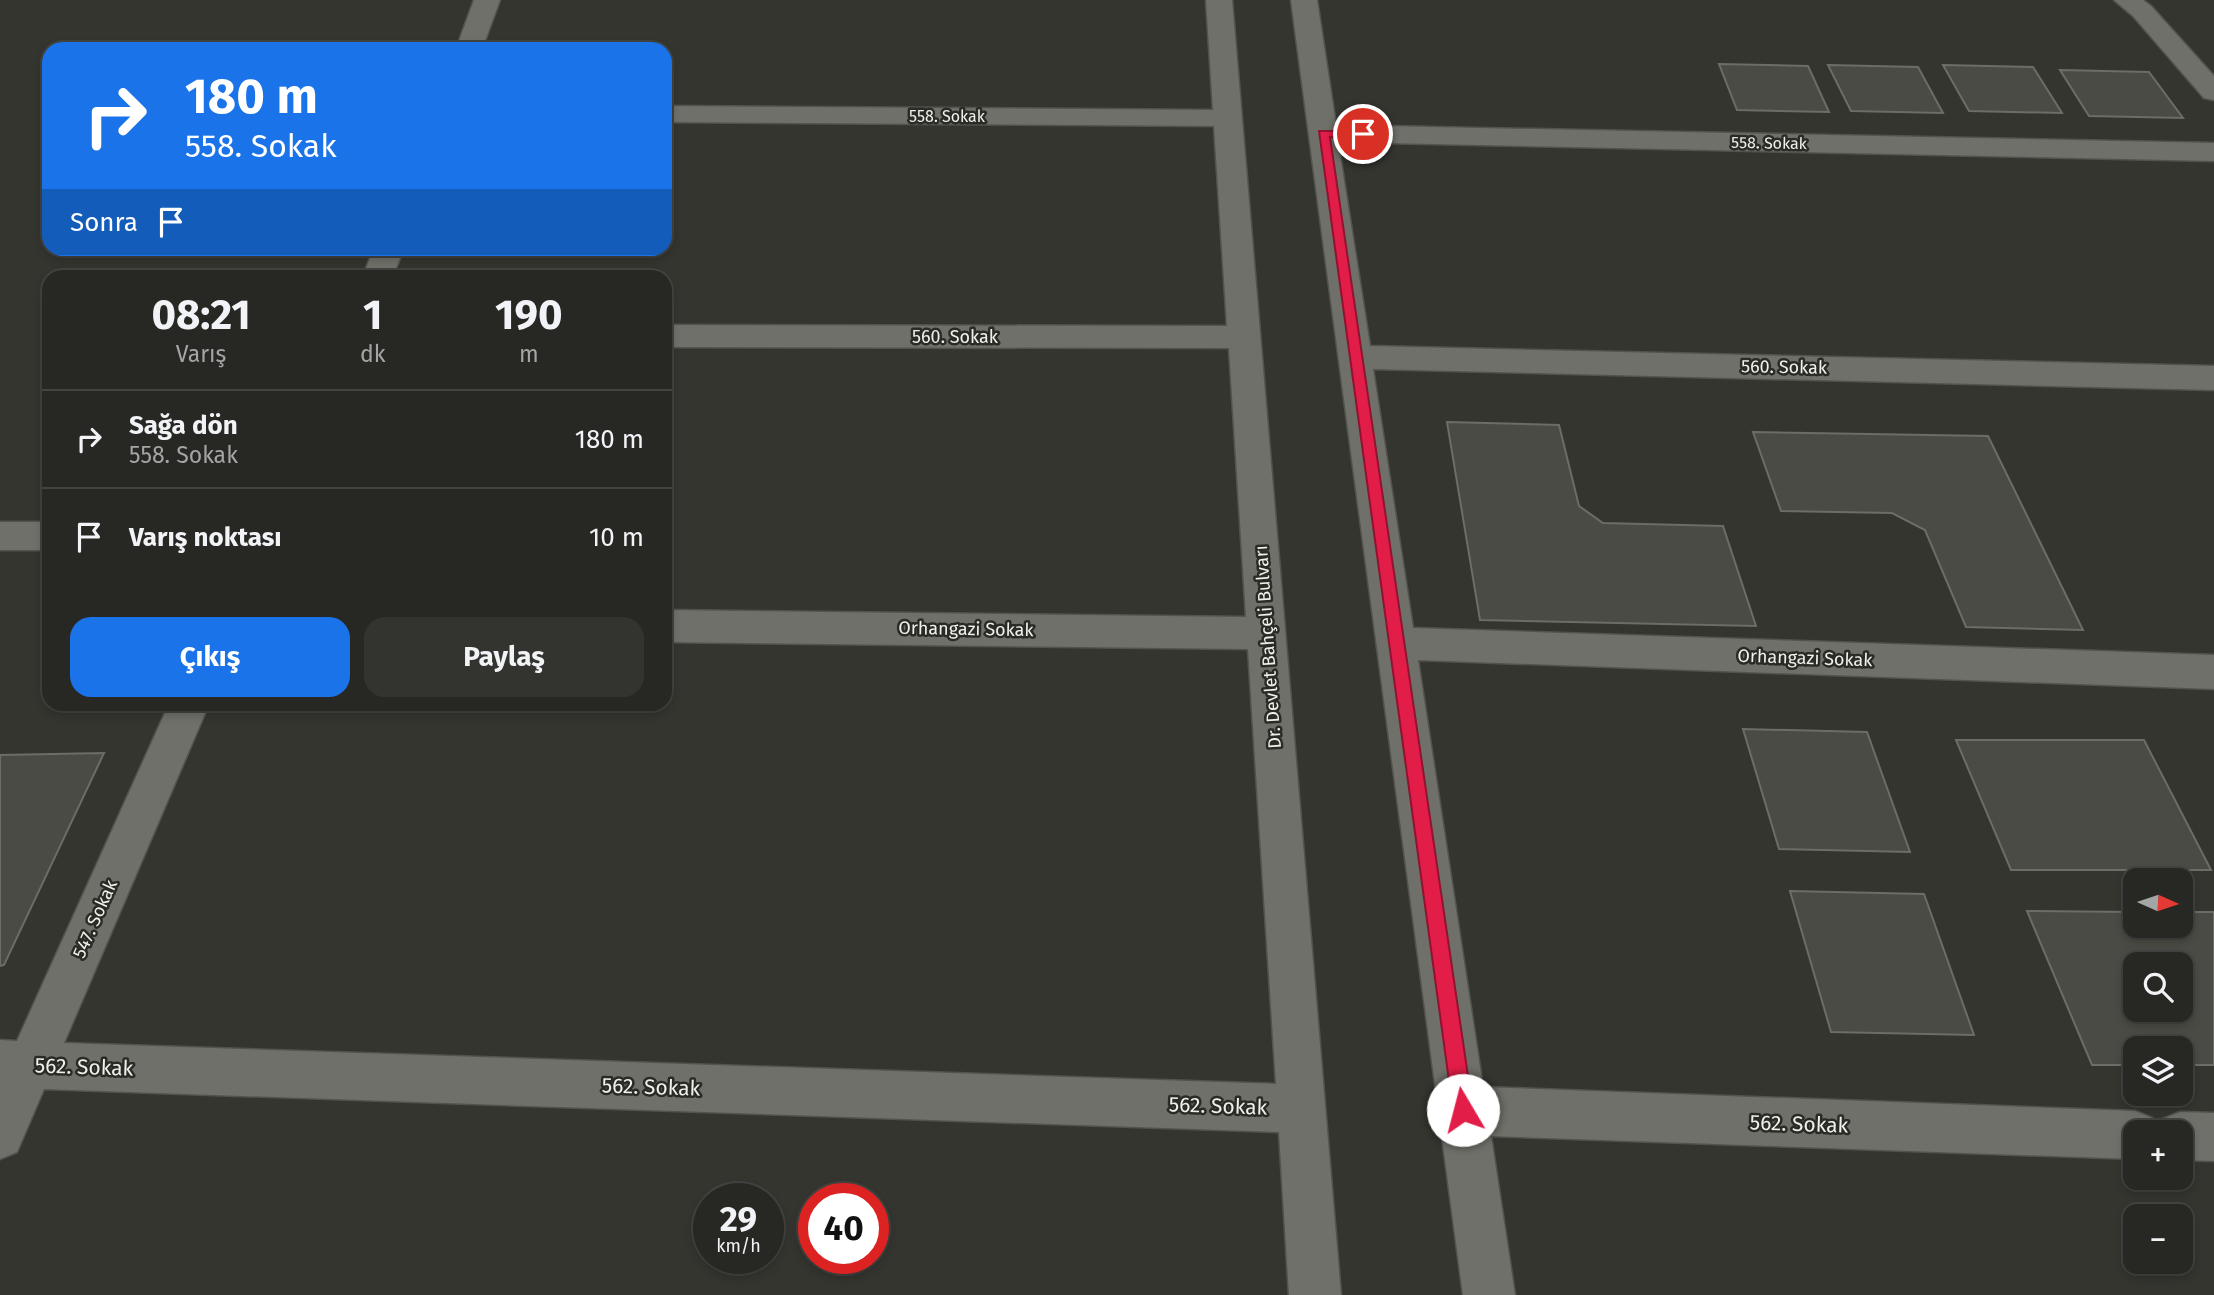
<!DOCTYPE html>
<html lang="tr">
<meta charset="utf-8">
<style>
:root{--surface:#272823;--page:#333430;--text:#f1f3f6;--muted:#a4a6a6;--line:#434441;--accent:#1a73e8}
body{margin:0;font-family:"Fira Sans",sans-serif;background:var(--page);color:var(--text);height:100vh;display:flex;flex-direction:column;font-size:26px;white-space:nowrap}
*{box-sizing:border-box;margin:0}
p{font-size:23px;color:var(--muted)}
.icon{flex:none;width:38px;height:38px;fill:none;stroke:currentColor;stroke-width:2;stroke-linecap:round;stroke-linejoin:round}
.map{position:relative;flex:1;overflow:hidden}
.details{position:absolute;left:42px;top:270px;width:630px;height:441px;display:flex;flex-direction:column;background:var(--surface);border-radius:21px;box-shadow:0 4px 10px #0003,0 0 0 2px var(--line)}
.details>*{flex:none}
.guide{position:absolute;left:42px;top:42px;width:630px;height:214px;border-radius:21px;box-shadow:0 4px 10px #0003,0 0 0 2px var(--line);background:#1a73e8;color:#fff;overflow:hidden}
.needle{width:46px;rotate:93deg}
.controls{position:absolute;left:2123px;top:868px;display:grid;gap:14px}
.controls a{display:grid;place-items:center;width:70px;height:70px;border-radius:14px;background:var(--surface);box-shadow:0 4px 10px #0003,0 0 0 2px var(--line);font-size:35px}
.speed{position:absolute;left:693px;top:1183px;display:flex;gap:14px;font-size:35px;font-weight:700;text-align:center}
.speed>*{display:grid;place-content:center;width:91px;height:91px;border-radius:50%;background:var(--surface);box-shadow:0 4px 10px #0003,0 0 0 2px var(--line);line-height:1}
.speed small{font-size:18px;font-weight:400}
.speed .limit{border:10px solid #d22;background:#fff;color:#111}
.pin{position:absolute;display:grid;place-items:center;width:60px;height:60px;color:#fff;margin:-30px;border:4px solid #fff;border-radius:50%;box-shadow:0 2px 7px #0007}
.me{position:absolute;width:77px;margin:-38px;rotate:352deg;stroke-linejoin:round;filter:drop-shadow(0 0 5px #0008)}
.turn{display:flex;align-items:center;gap:24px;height:147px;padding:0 28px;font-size:32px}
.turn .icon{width:91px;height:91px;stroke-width:2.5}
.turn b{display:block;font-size:49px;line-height:60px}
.then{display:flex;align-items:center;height:66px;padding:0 28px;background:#0003;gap:14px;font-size:26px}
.eta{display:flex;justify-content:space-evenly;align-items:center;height:119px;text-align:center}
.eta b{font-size:42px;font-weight:700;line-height:49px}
.primary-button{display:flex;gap:14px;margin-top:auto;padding:14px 28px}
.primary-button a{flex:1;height:80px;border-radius:21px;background:var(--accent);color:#fff;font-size:28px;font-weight:700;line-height:80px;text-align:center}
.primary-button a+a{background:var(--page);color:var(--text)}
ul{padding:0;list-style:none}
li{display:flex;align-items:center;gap:21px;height:98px;padding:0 28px;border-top:2px solid var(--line)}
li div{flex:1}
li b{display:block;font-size:26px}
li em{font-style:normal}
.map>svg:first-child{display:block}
.building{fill:#494b44;stroke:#6b6d66;stroke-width:2;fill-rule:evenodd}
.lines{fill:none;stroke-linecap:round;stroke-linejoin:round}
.minor-casing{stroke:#52534e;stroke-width:3}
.minor{fill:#6e7069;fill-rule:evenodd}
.route{fill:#e11d48;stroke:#92132f;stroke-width:2}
.labels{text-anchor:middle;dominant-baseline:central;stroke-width:5;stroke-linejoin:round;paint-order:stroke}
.far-street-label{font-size:16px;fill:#eff0ec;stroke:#2a2b25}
.street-label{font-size:18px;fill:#eff0ec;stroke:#2a2b25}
.near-street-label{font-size:21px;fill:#eff0ec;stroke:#2a2b25}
</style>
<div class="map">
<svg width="2214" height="1295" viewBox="0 0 2214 1295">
<rect width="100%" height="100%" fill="#34352f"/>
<path class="building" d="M1719,64L1808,66L1829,112L1737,110Z
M1828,65L1918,67L1943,113L1851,111Z
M1943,65L2033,67L2062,113L1969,111Z
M2060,70L2149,72L2183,118L2089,116Z
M1447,422L1559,425L1579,506L1603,523L1723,526L1756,626L1480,620Z
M1753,432L1988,436L2083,630L1966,627L1925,530L1892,513L1781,511Z
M1743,729L1867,732L1910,852L1779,849Z
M1956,740H2144L2211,870H2011Z
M104,753L4,965L0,966V755Z
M1790,891L1924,894L1974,1035L1831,1032Z
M2027,911L2135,912V926H2180V912H2214V1065H2180V1048H2135V1065H2092ZM2135,964H2180V1010H2135Z"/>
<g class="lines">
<g class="minor-casing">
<path id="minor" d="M474,0H500L482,49H456Z
M1206,0H1232L1341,1295H1289L1279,1132L44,1089L17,1152L0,1159V1040L17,1041L169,704H209L64,1043L1276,1084L1248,649L665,642V610L1246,617L1229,348L665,347V325L1227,326L1214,126L665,122V106L1213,110Z
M1291,0H1317L1336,125L2214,143V161L1338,142L1370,346L2214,366V390L1373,369L1413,628L2214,655V689L1418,660L1483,1087L2135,1111L2152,1118L2158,1131L2163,1119L2180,1112L2214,1113V1161L2180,1160V1132H2135V1159L1491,1136L1515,1295H1463Z
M2114,0H2143L2151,6L2214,76V100L2204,98L2133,16Z
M374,248H404L393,276H363Z
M0,522H49V550H0Z"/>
</g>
<use href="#minor" class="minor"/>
</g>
<path class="route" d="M1319,131H1363L1369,134L1363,138L1330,137L1473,1110L1470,1117L1463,1120L1456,1117L1453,1110Z"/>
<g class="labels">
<g class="far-street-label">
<text x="947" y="116">558. Sokak</text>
<text transform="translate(1769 143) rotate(1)">558. Sokak</text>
</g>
<g class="street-label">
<text x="955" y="337">560. Sokak</text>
<text transform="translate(1784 367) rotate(1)">560. Sokak</text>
<text transform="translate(966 629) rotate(1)">Orhangazi Sokak</text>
<text transform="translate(1268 647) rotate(-94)">Dr. Devlet Bahçeli Bulvarı</text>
<text transform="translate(1805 658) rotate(2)">Orhangazi Sokak</text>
<text transform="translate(95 919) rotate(-66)">547. Sokak</text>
</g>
<g class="near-street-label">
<text transform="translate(84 1067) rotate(2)">562. Sokak</text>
<text transform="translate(651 1087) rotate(2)">562. Sokak</text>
<text transform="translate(1218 1106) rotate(2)">562. Sokak</text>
<text transform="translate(1799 1124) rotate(2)">562. Sokak</text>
</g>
</g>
</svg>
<div class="controls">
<a><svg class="needle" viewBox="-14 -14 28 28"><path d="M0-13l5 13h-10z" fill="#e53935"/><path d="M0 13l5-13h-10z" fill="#a4a6a6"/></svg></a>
<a><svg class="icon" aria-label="search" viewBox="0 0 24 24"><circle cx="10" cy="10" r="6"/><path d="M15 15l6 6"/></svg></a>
<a><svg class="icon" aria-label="layers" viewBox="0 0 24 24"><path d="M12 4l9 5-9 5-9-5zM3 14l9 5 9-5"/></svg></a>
<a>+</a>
<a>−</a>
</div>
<div class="speed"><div>29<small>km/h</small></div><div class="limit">40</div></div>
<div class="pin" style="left:1363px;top:134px;background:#d93025"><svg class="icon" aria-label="arrive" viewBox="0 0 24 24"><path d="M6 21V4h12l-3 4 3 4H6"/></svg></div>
<svg class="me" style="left:1463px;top:1110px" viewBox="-20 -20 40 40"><circle r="19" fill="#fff"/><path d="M0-13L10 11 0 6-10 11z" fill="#e11d48"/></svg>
<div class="guide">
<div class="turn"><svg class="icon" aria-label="right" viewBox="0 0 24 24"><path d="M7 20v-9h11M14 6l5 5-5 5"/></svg><div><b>180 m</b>558. Sokak</div></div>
<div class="then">Sonra<svg class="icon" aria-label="arrive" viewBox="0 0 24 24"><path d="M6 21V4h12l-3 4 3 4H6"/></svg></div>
</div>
<section class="details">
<div class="eta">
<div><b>08:21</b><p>Varış</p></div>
<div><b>1</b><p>dk</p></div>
<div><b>190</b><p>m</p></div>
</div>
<ul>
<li><svg class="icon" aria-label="right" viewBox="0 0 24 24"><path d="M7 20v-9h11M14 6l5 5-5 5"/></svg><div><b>Sağa dön</b><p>558. Sokak</p></div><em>180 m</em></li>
<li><svg class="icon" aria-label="arrive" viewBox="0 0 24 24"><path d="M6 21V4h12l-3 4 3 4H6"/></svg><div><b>Varış noktası</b></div><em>10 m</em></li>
</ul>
<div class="primary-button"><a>Çıkış</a><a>Paylaş</a></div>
</section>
</div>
